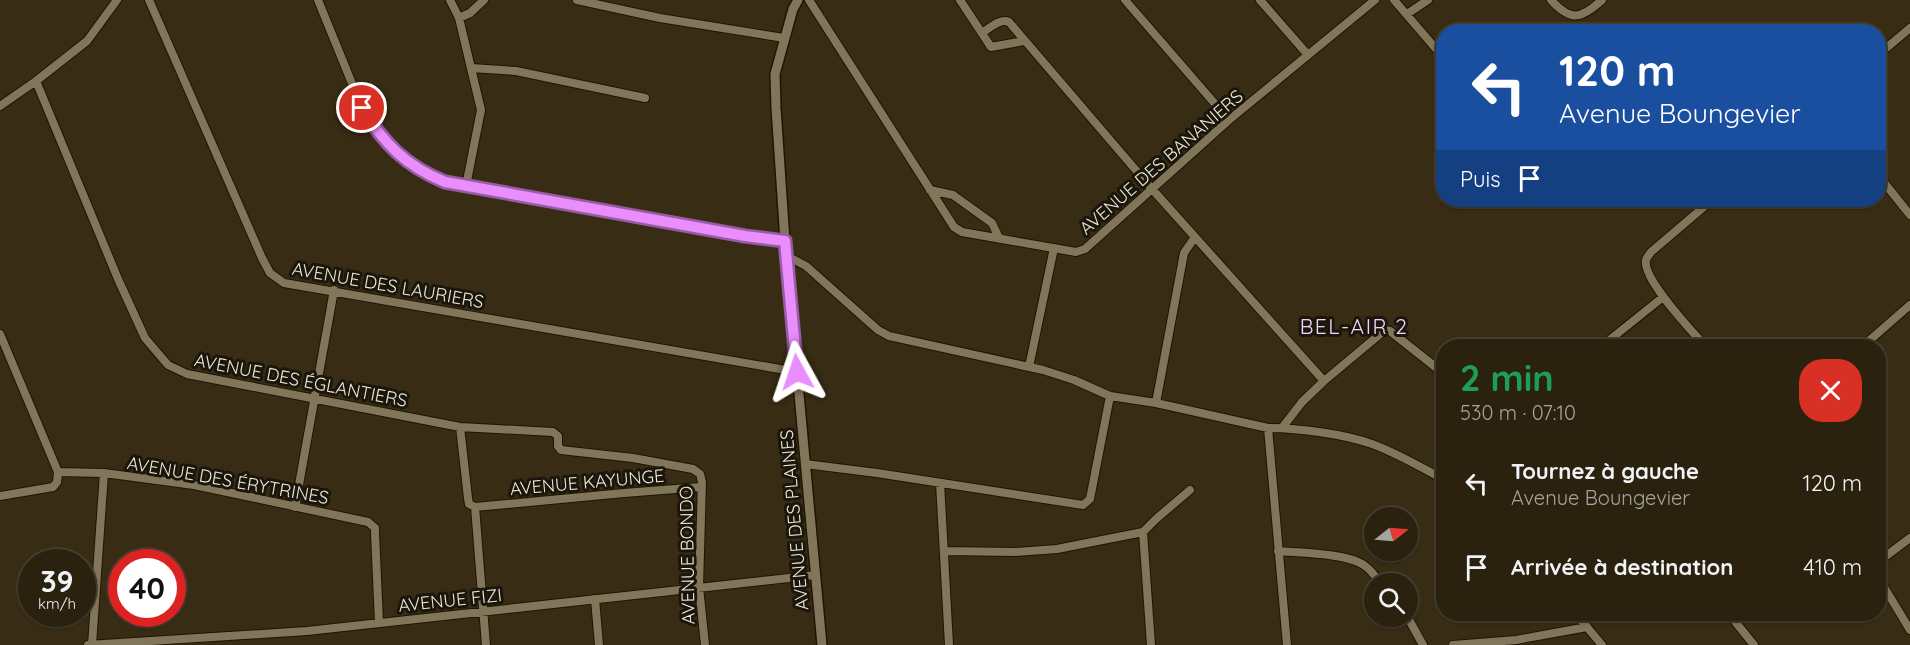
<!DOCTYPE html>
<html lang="fr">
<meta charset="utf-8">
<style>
:root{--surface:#2a220f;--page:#322a18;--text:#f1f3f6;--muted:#a5a49e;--line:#463f2f}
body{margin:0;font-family:Quicksand,sans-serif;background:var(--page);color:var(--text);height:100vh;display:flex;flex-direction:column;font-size:22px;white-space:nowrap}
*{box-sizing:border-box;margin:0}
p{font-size:20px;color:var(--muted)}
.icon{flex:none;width:33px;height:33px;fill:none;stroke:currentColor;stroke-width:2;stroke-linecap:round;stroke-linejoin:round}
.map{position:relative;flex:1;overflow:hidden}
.sheet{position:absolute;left:1436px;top:339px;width:450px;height:282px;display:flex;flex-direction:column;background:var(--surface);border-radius:24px;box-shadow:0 2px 4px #0004,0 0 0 2px var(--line)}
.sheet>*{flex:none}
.hud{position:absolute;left:1436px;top:24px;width:450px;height:183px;border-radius:24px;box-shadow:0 2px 4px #0004,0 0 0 2px var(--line);background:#1a4fa0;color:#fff;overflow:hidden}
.needle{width:39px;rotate:73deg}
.controls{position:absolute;left:1364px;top:507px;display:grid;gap:12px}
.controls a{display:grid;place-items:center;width:54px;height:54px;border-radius:50%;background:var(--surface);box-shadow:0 2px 4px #0004,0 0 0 2px var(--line);font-size:30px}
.speed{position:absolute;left:18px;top:549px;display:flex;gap:12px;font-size:30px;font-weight:700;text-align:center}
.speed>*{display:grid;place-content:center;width:78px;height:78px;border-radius:50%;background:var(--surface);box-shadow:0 2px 4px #0004,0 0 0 2px var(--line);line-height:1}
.speed small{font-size:15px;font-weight:400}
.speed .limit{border:9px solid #d22;background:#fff;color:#111}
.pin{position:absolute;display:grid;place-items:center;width:51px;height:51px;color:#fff;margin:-26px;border:3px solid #fff;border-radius:50%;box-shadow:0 2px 6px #0007}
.me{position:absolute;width:66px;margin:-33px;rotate:355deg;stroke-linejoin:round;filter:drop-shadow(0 0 4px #0008)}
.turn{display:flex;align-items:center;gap:21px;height:126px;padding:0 24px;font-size:27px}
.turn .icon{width:78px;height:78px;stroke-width:2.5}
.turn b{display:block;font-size:42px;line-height:51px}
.then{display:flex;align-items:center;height:57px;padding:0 24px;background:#0003;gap:12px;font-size:22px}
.round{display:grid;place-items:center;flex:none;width:63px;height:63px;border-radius:24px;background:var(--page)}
.headline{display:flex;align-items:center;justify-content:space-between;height:102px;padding:0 24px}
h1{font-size:36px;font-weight:800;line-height:45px;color:#1e9e55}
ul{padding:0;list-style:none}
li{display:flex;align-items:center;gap:18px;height:84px;padding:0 24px}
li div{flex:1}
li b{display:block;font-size:22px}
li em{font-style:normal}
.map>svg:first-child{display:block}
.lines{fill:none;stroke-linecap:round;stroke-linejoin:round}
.minor-casing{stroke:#1f1500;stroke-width:10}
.tertiary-casing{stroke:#1f1500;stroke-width:12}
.minor{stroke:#82765a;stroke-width:8}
.tertiary{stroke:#82765a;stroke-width:9}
.route-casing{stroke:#985ca4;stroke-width:15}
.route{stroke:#ea8dfd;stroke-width:10}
.labels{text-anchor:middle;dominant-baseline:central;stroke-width:6;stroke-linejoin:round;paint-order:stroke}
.street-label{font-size:18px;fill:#efe9d9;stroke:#1b160b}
.quarter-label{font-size:21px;letter-spacing:1.5px;fill:#f3d4fa;stroke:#1b160b}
</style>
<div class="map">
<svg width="1910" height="645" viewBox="0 0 1910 645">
<rect width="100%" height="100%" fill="#382d14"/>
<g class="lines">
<g class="minor-casing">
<path id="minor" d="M149,0L262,258L270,273L284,283L797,372
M318,0L362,108C384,144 406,166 445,182L745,236L785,241
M450,0L459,18L481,110L466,186
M577,0L660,18L784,38
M809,0L954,227L962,232L1076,252L1085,249L1229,120L1375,0
M960,0L991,47L1024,41
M1125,0L1229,120
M1260,0L1308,55
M1394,0L1443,57
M1551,0C1571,22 1581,19 1602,0
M1407,14L1428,0
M459,18L470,13L484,0
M982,33C990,28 1000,18 1009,22L1152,189L1324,381
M1878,55L1910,28
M471,68L516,71L645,98
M36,81L118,279L145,338L168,365L187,374L460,427L553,432L558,436V446L561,450L633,458L693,469L700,474L702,482L699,587L705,645
M0,106L36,81L87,41L117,0
M1878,175L1910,215
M930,190L953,195L992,223L999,238
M787,256L806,266L878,330L889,336L1043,370L1074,380L1110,396L1156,403L1268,428C1298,428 1344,434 1372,444C1397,453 1420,467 1443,479
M0,334L58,472L57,482L53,487L0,496
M1602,346L1663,297
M1705,346C1692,331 1642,279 1646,260C1647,257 1649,255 1651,252L1712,200
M1863,346L1910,305
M1029,367L1054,248
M1156,403L1184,253L1195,237
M460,427L468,498L469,504L475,507
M1268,428L1287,645
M1282,428L1302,402L1324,381L1385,330L1390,331L1443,373
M805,464L877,473L1083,505L1090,499L1110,396
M58,472L104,473L194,485L368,522L375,528V533L379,623
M940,483L949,645
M295,507L334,290
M475,507L624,493L701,487
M475,507L486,645
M1143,532L1151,645
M945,551L1015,552L1057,549L1143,532L1156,519L1190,490
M1278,551C1299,553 1349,553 1365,566C1371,570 1376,577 1380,584
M1878,562L1910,538
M1878,577L1910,630
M595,599L599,645
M1576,614L1602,645
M1729,614L1754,645
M1407,616L1423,645
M88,645L307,631L816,575
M92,645L104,473
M1453,645L1516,640L1587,627"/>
</g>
<g class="tertiary-casing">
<path id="tertiary" d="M798,0L793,9L775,74L776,108L785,241L822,645"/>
</g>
<use href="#minor" class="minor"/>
<use href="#tertiary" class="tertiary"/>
</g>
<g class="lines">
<g class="route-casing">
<path id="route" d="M362,108C384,144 406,166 445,182L745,236L785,241L797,372"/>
</g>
<use href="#route" class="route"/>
</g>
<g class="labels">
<g class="street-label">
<text transform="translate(1161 162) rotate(-41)">AVENUE DES BANANIERS</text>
<text transform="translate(388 285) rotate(10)">AVENUE DES LAURIERS</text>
<text transform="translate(301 380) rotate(11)">AVENUE DES ÉGLANTIERS</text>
<text transform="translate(228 480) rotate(10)">AVENUE DES ÉRYTRINES</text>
<text transform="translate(587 482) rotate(-5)">AVENUE KAYUNGE</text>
<text transform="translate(794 520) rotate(-95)">AVENUE DES PLAINES</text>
<text transform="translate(687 555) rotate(-91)">AVENUE BONDO</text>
<text transform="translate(450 600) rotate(-6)">AVENUE FIZI</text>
</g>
<g class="quarter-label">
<text x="1354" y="326">BEL-AIR 2</text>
</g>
</g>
</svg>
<div class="controls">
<a><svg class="needle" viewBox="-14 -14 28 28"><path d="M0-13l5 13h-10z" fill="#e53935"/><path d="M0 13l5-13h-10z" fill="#a5a49e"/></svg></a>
<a><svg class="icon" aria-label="search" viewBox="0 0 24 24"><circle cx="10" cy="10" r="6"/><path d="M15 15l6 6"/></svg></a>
</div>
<div class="speed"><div>39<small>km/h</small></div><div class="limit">40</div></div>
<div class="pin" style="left:362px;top:108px;background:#d93025"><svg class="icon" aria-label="arrive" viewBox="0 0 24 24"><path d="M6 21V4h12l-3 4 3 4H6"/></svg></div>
<svg class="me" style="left:797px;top:372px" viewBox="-20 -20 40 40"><path d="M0-17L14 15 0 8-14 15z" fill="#ea8dfd" stroke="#fff" stroke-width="4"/></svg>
<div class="hud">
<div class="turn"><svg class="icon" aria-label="left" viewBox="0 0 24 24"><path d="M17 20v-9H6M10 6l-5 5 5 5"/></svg><div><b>120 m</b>Avenue Boungevier</div></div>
<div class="then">Puis<svg class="icon" aria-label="arrive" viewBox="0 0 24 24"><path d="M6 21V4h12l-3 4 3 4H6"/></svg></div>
</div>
<section class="sheet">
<div class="headline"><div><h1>2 min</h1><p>530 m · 07:10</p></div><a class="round" style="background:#d93025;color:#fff"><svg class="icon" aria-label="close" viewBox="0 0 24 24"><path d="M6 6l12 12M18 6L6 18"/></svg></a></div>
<ul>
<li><svg class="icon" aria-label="left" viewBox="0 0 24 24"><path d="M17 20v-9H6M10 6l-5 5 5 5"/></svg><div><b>Tournez à gauche</b><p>Avenue Boungevier</p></div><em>120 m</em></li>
<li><svg class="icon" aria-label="arrive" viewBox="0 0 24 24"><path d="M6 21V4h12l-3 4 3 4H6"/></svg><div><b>Arrivée à destination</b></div><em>410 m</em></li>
</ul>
</section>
</div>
